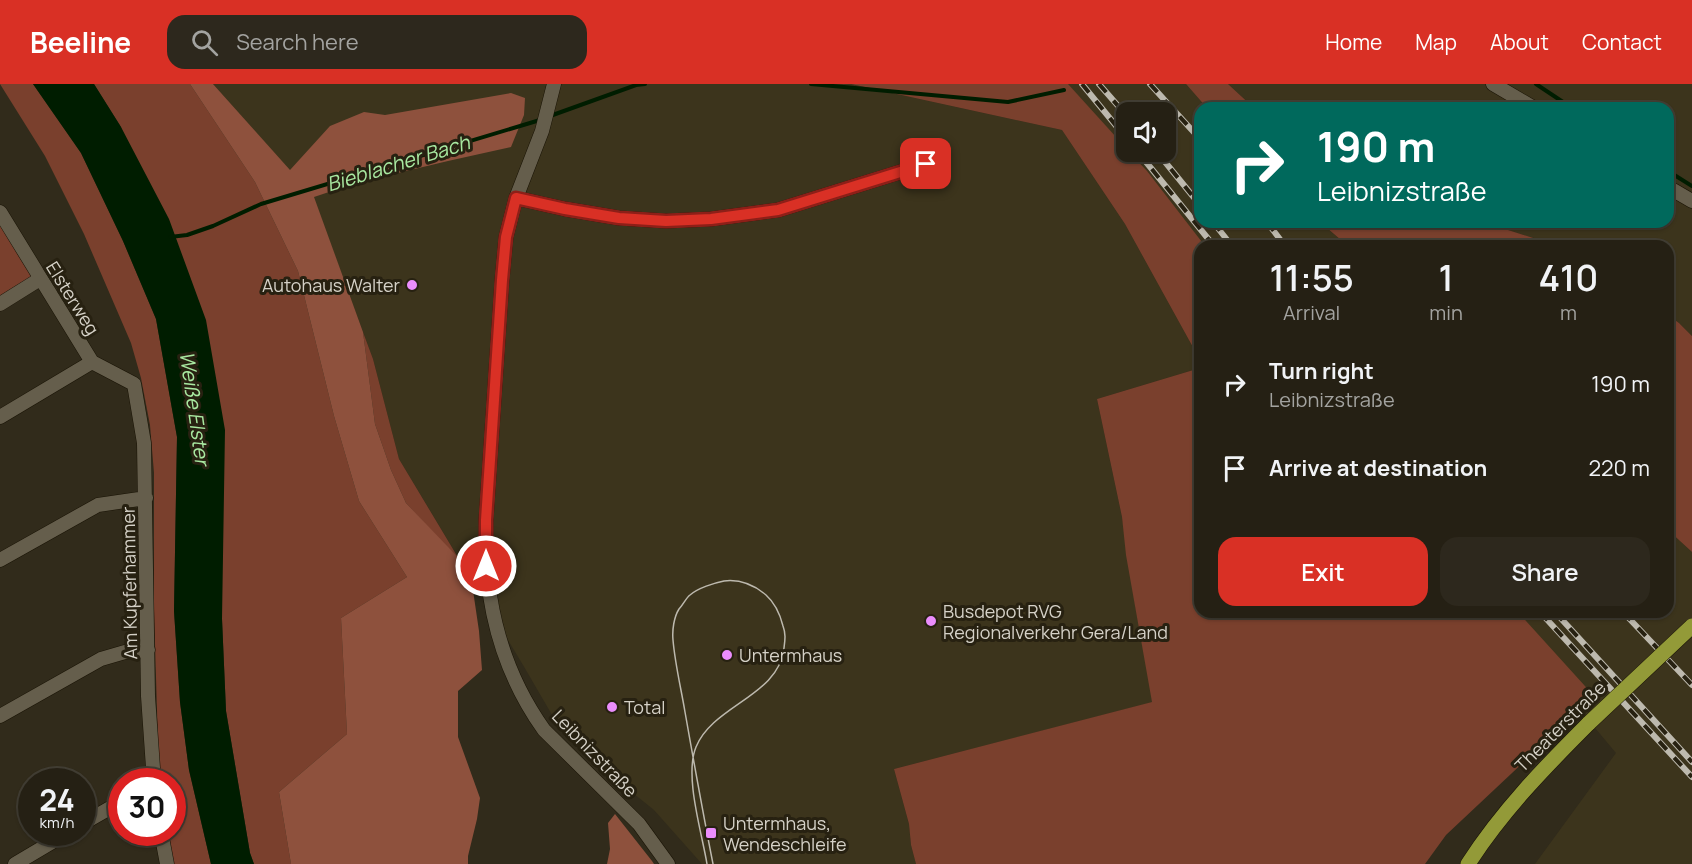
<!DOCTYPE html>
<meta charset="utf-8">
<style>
:root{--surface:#252014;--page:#2d281d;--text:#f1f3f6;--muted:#a3a3a0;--line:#423e34;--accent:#d93025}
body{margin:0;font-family:Manrope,sans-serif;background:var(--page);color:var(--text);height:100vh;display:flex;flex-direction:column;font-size:22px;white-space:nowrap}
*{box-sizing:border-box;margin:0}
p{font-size:20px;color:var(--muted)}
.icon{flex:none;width:33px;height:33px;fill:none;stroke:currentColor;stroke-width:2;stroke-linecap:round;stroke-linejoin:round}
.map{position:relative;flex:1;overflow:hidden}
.panel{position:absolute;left:1194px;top:156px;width:480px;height:378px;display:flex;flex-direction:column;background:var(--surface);border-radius:18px;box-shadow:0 2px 4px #0004,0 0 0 2px var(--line)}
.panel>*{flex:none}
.banner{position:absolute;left:1194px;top:18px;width:480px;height:126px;border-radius:18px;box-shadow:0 2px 4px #0004,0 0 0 2px var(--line);background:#00695c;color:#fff;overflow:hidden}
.buttons{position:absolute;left:1116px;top:18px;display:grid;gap:12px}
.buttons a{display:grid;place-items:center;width:60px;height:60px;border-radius:12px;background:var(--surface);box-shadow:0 2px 4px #0004,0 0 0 2px var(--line);font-size:30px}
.speed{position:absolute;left:18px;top:684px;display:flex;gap:12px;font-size:30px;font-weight:700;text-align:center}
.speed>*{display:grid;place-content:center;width:78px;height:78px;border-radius:50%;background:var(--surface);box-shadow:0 2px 4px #0004,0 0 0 2px var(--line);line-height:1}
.speed small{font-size:15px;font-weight:400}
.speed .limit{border:9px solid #d22;background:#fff;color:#111}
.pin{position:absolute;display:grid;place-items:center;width:51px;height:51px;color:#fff;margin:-26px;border-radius:12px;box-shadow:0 3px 9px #0006}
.me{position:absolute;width:66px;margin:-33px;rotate:0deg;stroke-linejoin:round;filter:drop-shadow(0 0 4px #0008)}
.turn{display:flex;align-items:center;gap:21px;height:126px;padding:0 24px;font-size:27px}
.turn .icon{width:78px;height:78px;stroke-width:2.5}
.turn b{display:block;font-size:42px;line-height:51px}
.eta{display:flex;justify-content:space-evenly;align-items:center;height:102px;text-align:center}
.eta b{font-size:36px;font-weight:600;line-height:42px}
.action{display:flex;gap:12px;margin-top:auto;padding:12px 24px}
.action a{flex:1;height:69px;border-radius:18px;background:var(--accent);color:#fff;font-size:24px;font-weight:600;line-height:69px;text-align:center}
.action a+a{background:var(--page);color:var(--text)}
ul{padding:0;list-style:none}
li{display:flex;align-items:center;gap:18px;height:84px;padding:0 24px}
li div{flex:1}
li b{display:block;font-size:22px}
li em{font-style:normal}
header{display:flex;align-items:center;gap:36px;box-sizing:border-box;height:84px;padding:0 30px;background:var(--accent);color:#fff}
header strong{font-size:28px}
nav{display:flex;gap:33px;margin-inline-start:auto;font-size:21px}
.search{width:420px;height:54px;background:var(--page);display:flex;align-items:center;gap:15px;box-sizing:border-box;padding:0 21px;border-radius:18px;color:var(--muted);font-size:22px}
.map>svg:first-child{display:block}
.built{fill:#3c341c;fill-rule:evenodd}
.green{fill:#7a402d}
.forest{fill:#8e513d}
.water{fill:#001d00}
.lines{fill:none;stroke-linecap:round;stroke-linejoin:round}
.stream{stroke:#001d00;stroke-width:4}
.minor-casing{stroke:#191305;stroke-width:15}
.major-casing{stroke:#191305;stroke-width:16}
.minor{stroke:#655e4c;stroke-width:14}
.major{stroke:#939a38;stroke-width:15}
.tram{stroke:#bdb9ae;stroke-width:1.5}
.rail-casing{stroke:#bdb9ae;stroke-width:6}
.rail{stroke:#272111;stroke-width:4;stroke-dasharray:11;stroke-linecap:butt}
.major-bridge-casing{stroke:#191305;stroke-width:16;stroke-linecap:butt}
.major-bridge{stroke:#939a38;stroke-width:15}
.route-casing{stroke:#8d1f18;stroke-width:15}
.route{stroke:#d93025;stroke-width:10}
.poi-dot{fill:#eb8dfc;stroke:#272111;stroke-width:2}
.labels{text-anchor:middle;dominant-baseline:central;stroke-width:6;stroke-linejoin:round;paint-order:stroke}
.poi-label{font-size:18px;fill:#d5d1c7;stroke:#272111;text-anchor:start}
.street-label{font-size:18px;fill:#d5d1c7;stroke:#272111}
.water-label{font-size:20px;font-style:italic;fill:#a9e9a1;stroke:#272111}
</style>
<header>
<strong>Beeline</strong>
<div class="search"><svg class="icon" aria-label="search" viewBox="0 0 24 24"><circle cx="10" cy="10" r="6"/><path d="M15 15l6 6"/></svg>Search here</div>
<nav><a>Home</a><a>Map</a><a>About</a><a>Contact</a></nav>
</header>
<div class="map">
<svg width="1692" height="780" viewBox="0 0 1692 780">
<rect width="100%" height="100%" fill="#312b1b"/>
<path class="built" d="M213,0H851L1062,46L1125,140L1200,276V284L1097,315L1122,433L1136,526L1153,618L894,685L909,740L911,761L916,780H702L654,726L602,684L555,636L523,581L399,375L373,275L313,113Z
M1056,0H1186L1207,24H1200V138H1320L1348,162H1200ZM1126,28H1166V68H1126Z
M1228,0H1692V252L1679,239L1668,231V162H1558L1483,138H1668V24H1254Z
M1668,446L1692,468V780H1535L1616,669L1498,528H1668Z"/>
<path class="green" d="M0,0H33L81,69L123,157L156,235L177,353L174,527L180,618L189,686L211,780H173L167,749L172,748V698L159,697V693L154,526V389L150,341L141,294L131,259L84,150L45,72Z
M94,0H190L255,98L298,187L334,332L359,417L407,493L341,534L347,650L279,708L291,780H254L250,769L226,627L222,535L121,43Z
M851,0H1068L1126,64V68H1129L1147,87L1205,162H1200V276L1125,140L1062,46Z
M1186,0H1228L1254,24H1207Z
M0,138L33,193L0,214Z
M1320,138H1483L1558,162H1348Z
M1668,231L1679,239L1692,252V468L1668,446Z
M363,248L373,275L399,375L462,480L406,419L391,386L375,340Z
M1200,284V528H1518L1594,612L1446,751L1425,780H916L911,761L909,740L894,685L1152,618L1126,471L1122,433L1097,315Z"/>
<path class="forest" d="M190,0H213L290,86L330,42L364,28L385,31L511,9L525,14L524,31L511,63L448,77L356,99L314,113L363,248L375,340L391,386L406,419L470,486L479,547L482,586L458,607V653L480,714L477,735L468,772V780H291L279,708L347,650L341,534L407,493L359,417L334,332L298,187L255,98Z
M615,730L652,777L654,780H607L610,765L608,739Z"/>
<path class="water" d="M33,0H94L121,43L169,135L206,236L225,346L222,535L226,627L250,769L254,780H211L189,686L180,618L174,527L177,353L156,235L123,157L81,69Z"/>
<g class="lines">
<path class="stream" d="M811,0L1008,18L1064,6
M1536,0L1572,24
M550,32L636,1L645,0
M1668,87L1692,102
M170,153L187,151L213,142L261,120L540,36"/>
<g class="minor-casing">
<path id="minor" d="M554,0L542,47L516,114L506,153L502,196L486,436C483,513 499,583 544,646L639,740L668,780
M1493,0L1534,24
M1668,103L1692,117
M516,114L565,125L619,134L666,137L711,135L778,126L926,80
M0,128L92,278L134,300L144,359L148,612L154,698
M0,220L40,195
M0,333L92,278
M0,476L98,421L146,414
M0,632L101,575L125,568L148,566
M82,740L117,720H122
M161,748L167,780
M15,780L69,748"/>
</g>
<g class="major-casing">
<path id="major" d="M1468,780C1502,727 1545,683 1589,639"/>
</g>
<use href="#minor" class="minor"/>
<use href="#major" class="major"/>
<path class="tram" d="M707,780C702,749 684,692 696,663C713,621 779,612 784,564C785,556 786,550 783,542C780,530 775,519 766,511C754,501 740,495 724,497C714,499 698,504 690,511C686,514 683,521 679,525C674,533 672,546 673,556C675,580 681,604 685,628C694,679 703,729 713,780"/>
<g class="rail-casing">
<path id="rail" d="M1082,0L1126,54
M1099,0L1126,31
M1150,0L1200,55
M1138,68L1214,162
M1157,68L1200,121
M1213,138L1232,162
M1267,138L1285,162
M1540,528L1692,693
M1555,528L1692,678
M1623,528L1692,601"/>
</g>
<use href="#rail" class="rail"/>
<g class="major-bridge-casing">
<path id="major-bridge" d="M1589,639L1692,542"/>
</g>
<use href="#major-bridge" class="major-bridge"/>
</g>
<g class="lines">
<g class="route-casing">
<path id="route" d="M486,482V436L502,196L506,153L516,114L565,125L619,134L666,137L711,135L778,126L926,80"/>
</g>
<use href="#route" class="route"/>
</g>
<g class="poi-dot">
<circle cx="412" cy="201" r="6"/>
<circle cx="931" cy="537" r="6"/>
<circle cx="727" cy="571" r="6"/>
<circle cx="612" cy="623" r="6"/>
<rect x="705" y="743" width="12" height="12" rx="3"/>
</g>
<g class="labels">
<g class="poi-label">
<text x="400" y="201" text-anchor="end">Autohaus Walter</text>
<text x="943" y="527">Busdepot RVG<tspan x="943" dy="21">Regionalverkehr Gera/Land</tspan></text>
<text x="739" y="571">Untermhaus</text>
<text x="624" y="623">Total</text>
<text x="723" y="739">Untermhaus,<tspan x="723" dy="21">Wendeschleife</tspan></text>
</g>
<g class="street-label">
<text transform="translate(73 214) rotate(58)">Elsterweg</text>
<text transform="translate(129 499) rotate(-91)">Am Kupferhammer</text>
<text transform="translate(1560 642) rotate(-45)">Theaterstraße</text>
<text transform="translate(595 669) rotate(46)">Leibnizstraße</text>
</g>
<g class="water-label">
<text transform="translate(398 79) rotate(-17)">Bieblacher Bach</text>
<text transform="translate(195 324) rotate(82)">Weiße Elster</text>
</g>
</g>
</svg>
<div class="buttons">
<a><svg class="icon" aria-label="sound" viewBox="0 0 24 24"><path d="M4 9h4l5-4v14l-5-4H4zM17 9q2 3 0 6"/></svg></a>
</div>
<div class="speed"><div>24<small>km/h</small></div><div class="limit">30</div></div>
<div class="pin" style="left:926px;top:80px;background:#d93025"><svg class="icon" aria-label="arrive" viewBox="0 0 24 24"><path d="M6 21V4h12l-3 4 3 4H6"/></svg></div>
<svg class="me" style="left:486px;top:482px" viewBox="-20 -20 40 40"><circle r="17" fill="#d93025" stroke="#fff" stroke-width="3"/><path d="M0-11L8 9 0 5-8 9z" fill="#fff"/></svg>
<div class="banner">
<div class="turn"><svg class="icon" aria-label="right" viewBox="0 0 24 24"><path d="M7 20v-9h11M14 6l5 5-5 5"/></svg><div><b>190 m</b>Leibnizstraße</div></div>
</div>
<section class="panel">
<div class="eta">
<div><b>11:55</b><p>Arrival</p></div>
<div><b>1</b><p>min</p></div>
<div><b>410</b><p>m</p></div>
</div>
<ul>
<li><svg class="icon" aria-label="right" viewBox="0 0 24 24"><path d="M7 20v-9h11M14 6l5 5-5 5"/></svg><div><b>Turn right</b><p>Leibnizstraße</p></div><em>190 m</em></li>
<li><svg class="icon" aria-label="arrive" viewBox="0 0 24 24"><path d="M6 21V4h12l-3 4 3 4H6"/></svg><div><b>Arrive at destination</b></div><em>220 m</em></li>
</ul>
<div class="action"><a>Exit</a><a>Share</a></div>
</section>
</div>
